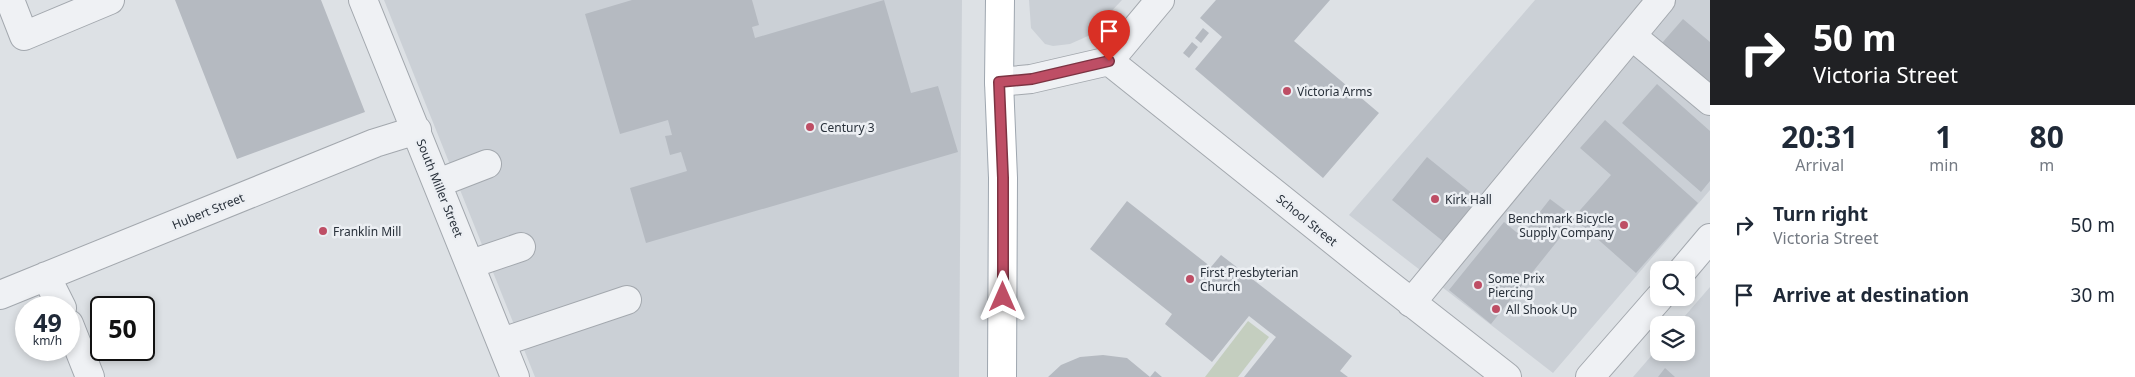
<!DOCTYPE html>
<style>
:root{--surface:#fff;--page:#f2f2f3;--text:#1f2937;--muted:#747a83}
body{margin:0;font-family:"Noto Sans",sans-serif;background:var(--page);color:var(--text);height:100vh;display:flex;flex-direction:column;font-size:19px;white-space:nowrap}
*{box-sizing:border-box;margin:0}
p{font-size:16px;color:var(--muted)}
.icon{flex:none;width:28px;height:28px;fill:none;stroke:currentColor;stroke-width:2;stroke-linecap:round;stroke-linejoin:round}
.map{position:relative;flex:1;overflow:hidden}
.panel{display:flex;flex-direction:column;background:var(--surface);width:425px}
.panel>*{flex:none}
.guide{background:#202124;color:#fff;overflow:hidden}
.buttons{position:absolute;left:1650px;top:261px;display:grid;gap:10px}
.buttons a{display:grid;place-items:center;width:45px;height:45px;border-radius:10px;background:var(--surface);box-shadow:0 2px 8px #0003;font-size:25px}
.speed{position:absolute;left:15px;top:296px;display:flex;gap:10px;font-size:25px;font-weight:700;text-align:center}
.speed>*{display:grid;place-content:center;width:65px;height:65px;border-radius:50%;background:var(--surface);box-shadow:0 2px 8px #0003;line-height:1}
.speed small{font-size:12px;font-weight:400}
.speed .limit{border:2px solid #111;border-radius:8px;background:#fff;color:#111}
.pin{position:absolute;display:grid;place-items:center;width:42px;height:42px;color:#fff;margin:-51px -21px;border-radius:50% 50% 50% 0;rotate:-45deg;box-shadow:0 0 5px #0007}
.pin .icon{rotate:45deg}
.me{position:absolute;width:55px;margin:-28px;rotate:0deg;stroke-linejoin:round;filter:drop-shadow(0 0 4px #0008)}
.turn{display:flex;align-items:center;gap:18px;height:105px;padding:0 20px;font-size:22px}
.turn .icon{width:65px;height:65px;stroke-width:2.5}
.turn b{display:block;font-size:35px;line-height:42px}
.eta{display:flex;justify-content:space-evenly;align-items:center;height:85px;text-align:center}
.eta b{font-size:30px;font-weight:700;line-height:35px}
ul{padding:0;list-style:none}
li{display:flex;align-items:center;gap:15px;height:70px;padding:0 20px}
li div{flex:1}
li b{display:block;font-size:19px}
li em{font-style:normal}
main{display:flex;flex:1;min-height:0}
.map>svg:first-child{display:block}
.built{fill:#cbd0d6}
.green{fill:#c4cebf}
.building{fill:#b5bac1}
.lines{fill:none;stroke-linecap:round;stroke-linejoin:round}
.minor-casing{stroke:#a3a8ae;stroke-width:30}
.major-casing{stroke:#9ea6af;stroke-width:30}
.minor{stroke:#eff1f4;stroke-width:28}
.major{stroke:#fff;stroke-width:28}
.route-casing{stroke:#7c3342;stroke-width:12}
.route{stroke:#be4e65;stroke-width:9}
.poi-dot{fill:#be4e65;stroke:#eceff3;stroke-width:2}
.labels{text-anchor:middle;dominant-baseline:central;stroke-width:5;stroke-linejoin:round;paint-order:stroke}
.poi-label{font-size:12px;fill:#28303a;stroke:#eceff3;text-anchor:start}
.street-label{font-size:12px;fill:#28303a;stroke:#eceff3}
</style>
<main>
<div class="map">
<svg width="1710" height="377" viewBox="0 0 1710 377">
<rect width="100%" height="100%" fill="#dde1e5"/>
<path class="built" d="M384,0H962L959,377H535Z
M1029,0H1122L1088,36L1070,44L1053,46L1045,44L1031,28Z
M1535,0H1710V190L1553,373L1349,215Z
M1710,287V377H1633L1659,347V352H1686V325H1677Z"/>
<path class="green" d="M1248,321L1269,337L1238,377H1205Z"/>
<path class="building" d="M175,0H321L365,112L237,159Z
M632,0H752L759,25L752,27L755,38L884,0L911,93L938,86L958,152L646,243L630,188L687,171L681,152L670,155L665,136L672,135L668,120L620,134L585,14Z
M1216,0H1330L1294,41L1379,113L1323,178L1195,69L1222,37L1200,18Z
M1683,19L1710,42V84L1662,43Z
M1203,28L1209,33L1201,43L1195,38Z
M1192,42L1198,47L1189,58L1183,53Z
M1657,84L1710,131V181L1701,192L1622,123Z
M1605,120L1698,203L1636,273L1575,219L1491,324L1449,290L1504,222L1521,236L1550,199L1574,217L1611,175L1580,148Z
M1427,157L1479,199L1444,242L1392,200Z
M1127,201L1211,267L1221,255L1352,356L1340,371L1348,377H1244L1276,337L1249,316L1212,362L1165,324L1172,314L1090,249Z
M1103,355L1127,358L1150,377L1155,371L1162,377H1048L1061,365L1080,357Z
M1665,368L1675,377H1658Z"/>
<g class="lines">
<g class="minor-casing">
<path id="minor" d="M10,0L24,36L110,0
M363,0L515,377
M1632,36L1710,101
M1109,61L1374,273L1507,377
M999,82L1031,79L1109,61L1160,0
M438,183L487,164
M471,264L521,247
M1683,270L1710,238
M46,276L62,308
M0,295L375,143L417,130
M1411,303L1661,0
M69,324L90,377
M502,342L627,300
M1590,377L1659,298"/>
</g>
<g class="major-casing">
<path id="major" d="M1000,0L999,82L1003,178L1002,377"/>
</g>
<use href="#minor" class="minor"/>
<use href="#major" class="major"/>
</g>
<g class="lines">
<g class="route-casing">
<path id="route" d="M1003,297V178L999,82L1032,79L1109,61"/>
</g>
<use href="#route" class="route"/>
</g>
<g class="poi-dot">
<circle cx="1287" cy="91" r="5"/>
<circle cx="810" cy="127" r="5"/>
<circle cx="1435" cy="199" r="5"/>
<circle cx="1624" cy="225" r="5"/>
<circle cx="323" cy="231" r="5"/>
<circle cx="1190" cy="279" r="5"/>
<circle cx="1478" cy="285" r="5"/>
<circle cx="1496" cy="309" r="5"/>
</g>
<g class="labels">
<g class="poi-label">
<text x="1297" y="91">Victoria Arms</text>
<text x="820" y="127">Century 3</text>
<text x="1445" y="199">Kirk Hall</text>
<text x="1614" y="218" text-anchor="end">Benchmark Bicycle<tspan x="1614" dy="14">Supply Company</tspan></text>
<text x="333" y="231">Franklin Mill</text>
<text x="1200" y="272">First Presbyterian<tspan x="1200" dy="14">Church</tspan></text>
<text x="1488" y="278">Some Prix<tspan x="1488" dy="14">Piercing</tspan></text>
<text x="1506" y="309">All Shook Up</text>
</g>
<g class="street-label">
<text transform="translate(440 188) rotate(68)">South Miller Street</text>
<text transform="translate(208 211) rotate(-22)">Hubert Street</text>
<text transform="translate(1307 220) rotate(39)">School Street</text>
</g>
</g>
</svg>
<div class="buttons">
<a><svg class="icon" aria-label="search" viewBox="0 0 24 24"><circle cx="10" cy="10" r="6"/><path d="M15 15l6 6"/></svg></a>
<a><svg class="icon" aria-label="layers" viewBox="0 0 24 24"><path d="M12 4l9 5-9 5-9-5zM3 14l9 5 9-5"/></svg></a>
</div>
<div class="speed"><div>49<small>km/h</small></div><div class="limit">50</div></div>
<div class="pin" style="left:1109px;top:61px;background:#d93025"><svg class="icon" aria-label="arrive" viewBox="0 0 24 24"><path d="M6 21V4h12l-3 4 3 4H6"/></svg></div>
<svg class="me" style="left:1003px;top:297px" viewBox="-20 -20 40 40"><path d="M0-17L14 15 0 8-14 15z" fill="#be4e65" stroke="#fff" stroke-width="4"/></svg>
</div>
<section class="panel">
<div class="guide">
<div class="turn"><svg class="icon" aria-label="right" viewBox="0 0 24 24"><path d="M7 20v-9h11M14 6l5 5-5 5"/></svg><div><b>50 m</b>Victoria Street</div></div>
</div>
<div class="eta">
<div><b>20:31</b><p>Arrival</p></div>
<div><b>1</b><p>min</p></div>
<div><b>80</b><p>m</p></div>
</div>
<ul>
<li><svg class="icon" aria-label="right" viewBox="0 0 24 24"><path d="M7 20v-9h11M14 6l5 5-5 5"/></svg><div><b>Turn right</b><p>Victoria Street</p></div><em>50 m</em></li>
<li><svg class="icon" aria-label="arrive" viewBox="0 0 24 24"><path d="M6 21V4h12l-3 4 3 4H6"/></svg><div><b>Arrive at destination</b></div><em>30 m</em></li>
</ul>
</section>
</main>
